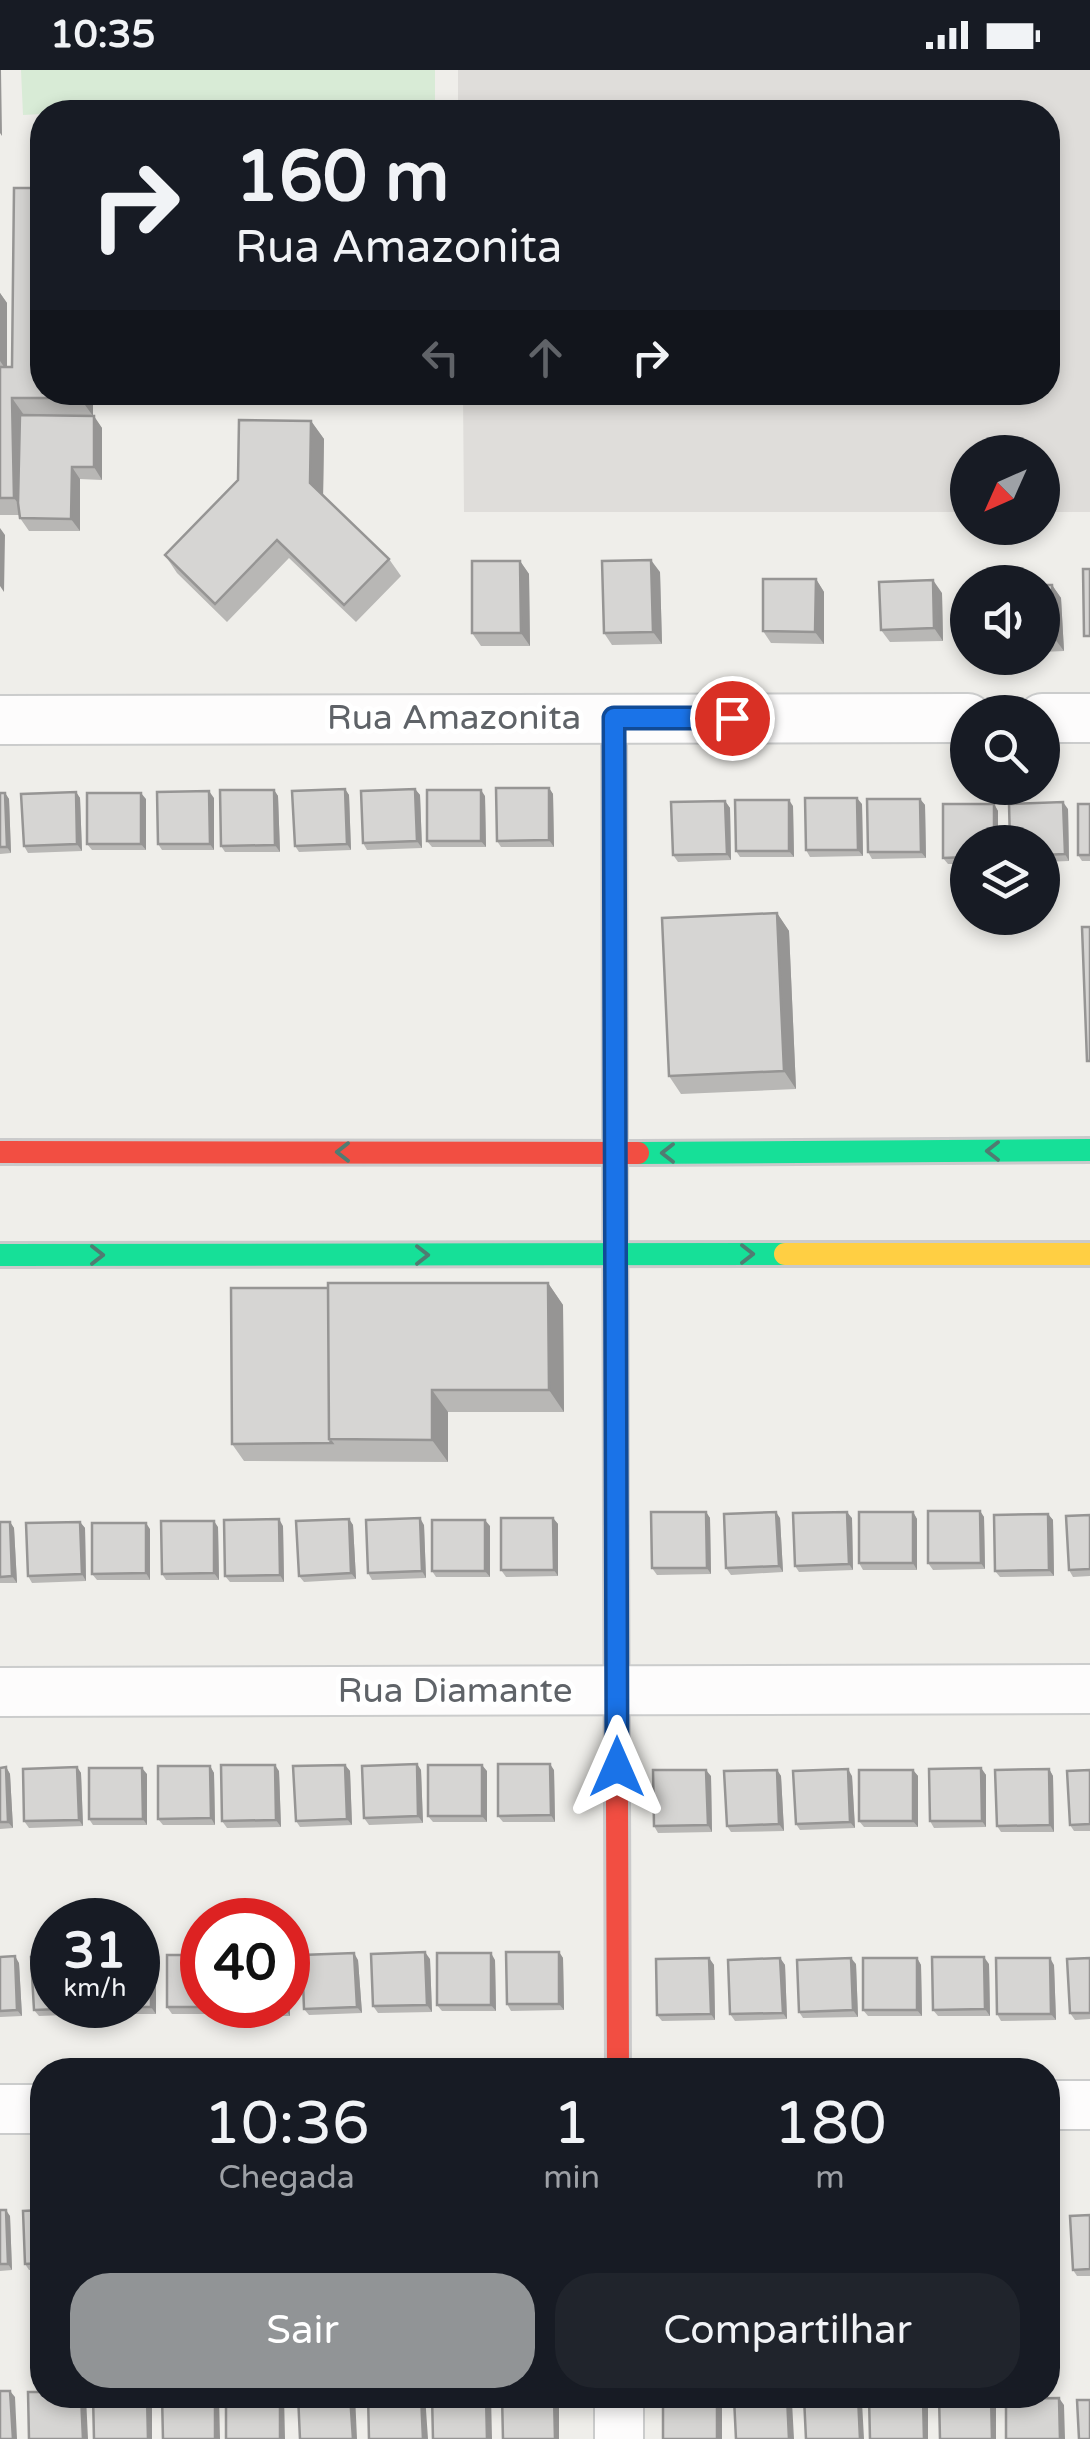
<!DOCTYPE html>
<html lang="pt">
<style>
:root{--surface:#171b24;--page:#20242c;--text:#f1f3f6;--muted:#9ea1a6;--accent:#919496}
body{margin:0;font-family:"Varela Round",sans-serif;background:var(--page);color:var(--text);height:100vh;display:flex;flex-direction:column;font-size:38px;white-space:nowrap}
*{box-sizing:border-box;margin:0}
p{font-size:32px;color:var(--muted)}
.icon{flex:none;width:55px;height:55px;fill:none;stroke:currentColor;stroke-width:2;stroke-linecap:round;stroke-linejoin:round}
.map{position:relative;flex:1;overflow:hidden}
.sheet{position:absolute;left:30px;top:1988px;width:1030px;height:350px;display:flex;flex-direction:column;background:var(--surface);border-radius:40px;box-shadow:0 5px 15px #0003}
.sheet>*{flex:none}
.guide{position:absolute;left:30px;top:30px;width:1030px;height:305px;border-radius:40px;box-shadow:0 5px 15px #0003;background:#171b24;color:var(--text);overflow:hidden}
.needle{width:65px;rotate:225deg}
.fabs{position:absolute;left:950px;top:365px;display:grid;gap:20px}
.fabs a{display:grid;place-items:center;width:110px;height:110px;border-radius:50%;background:var(--surface);box-shadow:0 5px 15px #0003;font-size:50px}
.speed{position:absolute;left:30px;top:1828px;display:flex;gap:20px;font-size:50px;font-weight:700;text-align:center}
.speed>*{display:grid;place-content:center;width:130px;height:130px;border-radius:50%;background:var(--surface);box-shadow:0 5px 15px #0003;line-height:1}
.speed small{font-size:25px;font-weight:400}
.speed .limit{border:15px solid #d22;background:#fff;color:#111}
.pin{position:absolute;display:grid;place-items:center;width:85px;height:85px;color:#fff;margin:-42px;border:5px solid #fff;border-radius:50%;box-shadow:0 2px 10px #0007}
.me{position:absolute;width:110px;margin:-55px;rotate:0deg;stroke-linejoin:round;filter:drop-shadow(0 0 8px #0008)}
.turn{display:flex;align-items:center;gap:35px;height:210px;padding:0 40px;font-size:45px}
.turn .icon{width:130px;height:130px;stroke-width:2.5}
.turn b{display:block;font-size:70px;line-height:85px}
.lanes{display:flex;align-items:center;height:95px;padding:0 40px;background:#0003;justify-content:center;gap:50px;direction:ltr}
.lanes .off{opacity:.35}
.eta{display:flex;justify-content:space-evenly;align-items:center;height:170px;text-align:center}
.eta b{font-size:60px;font-weight:600;line-height:70px}
.action{display:flex;gap:20px;margin-top:auto;padding:20px 40px}
.action a{flex:1;height:115px;border-radius:40px;background:var(--accent);color:#fff;font-size:40px;font-weight:600;line-height:115px;text-align:center}
.action a+a{background:var(--page);color:var(--text)}
.status{display:flex;justify-content:space-between;align-items:center;height:70px;padding:0 50px;background:var(--surface);direction:ltr}
.status svg{height:28px;fill:currentColor}
.map>svg:first-child{display:block}
.industrial{fill:#dfddda}
.green{fill:#d8ebd6}
.lines{fill:none;stroke-linecap:round;stroke-linejoin:round}
.street-casing{stroke:#cbcccc;stroke-width:52}
.fast-casing{stroke:#cacacb;stroke-width:28}
.slow-casing{stroke:#cacacb;stroke-width:28}
.jam-casing{stroke:#cacacb;stroke-width:28}
.street{stroke:#fdfcfc;stroke-width:48}
.fast{stroke:#16e098;stroke-width:22}
.slow{stroke:#ffcf43;stroke-width:22}
.jam{stroke:#f24e42;stroke-width:22}
.wall{fill:#b8b7b5}
.shaded-wall{fill:#969594}
.building{fill:#d6d5d3;stroke:#969594;stroke-width:2.5}
.oneway{stroke:#507c72}
.route-casing{stroke:#114b97;stroke-width:25}
.route{stroke:#1a73e8;stroke-width:18}
.labels{text-anchor:middle;dominant-baseline:central;stroke-width:10;stroke-linejoin:round;paint-order:stroke}
.street-label{font-size:35px;fill:#5f6368;stroke:#fff}
</style>
<div class="status"><b>10:35</b><svg viewBox="0 0 49 12"><path d="M0 12V9h3v3zM5 12V6h3v6zM10 12V3h3v9zM15 12V0h3v12zM26 1h20v11H26zM47 4h2v5h-2z"/></svg></div>
<div class="map">
<svg width="1090" height="2369" viewBox="0 0 1090 2369">
<rect width="100%" height="100%" fill="#efeeea"/>
<path class="industrial" d="M458,0H1090V442H1043L1042,382H968L967,442H464L463,323L1048,322V42H458Z"/>
<path class="green" d="M21,0H435V38L42,42V44L23,45Z"/>
<g class="lines">
<g class="street-casing">
<path id="street" d="M1042,648H1090
M0,650L968,648
M0,1622L1090,1619
M1048,2035H1090
M0,2039H42
M619,2325V2369"/>
</g>
<g class="fast-casing">
<path id="fast" d="M638,1083L1090,1080
M0,1185L785,1184"/>
</g>
<g class="slow-casing">
<path id="slow" d="M614,648L616,1458
M785,1184H1090"/>
</g>
<g class="jam-casing">
<path id="jam" d="M0,1082L638,1083
M616,1458L618,2000"/>
</g>
<use href="#street" class="street"/>
<use href="#fast" class="fast"/>
<use href="#slow" class="slow"/>
<use href="#jam" class="jam"/>
</g>
<path class="wall" d="M0,223L7,233V297L42,322H93V346L102,358V410L80,409V461H29L20,448V445H0Z
M311,351L324,369L323,425L389,489L401,506L356,552L289,488L227,552L177,503L165,485Z
M520,491L529,504L530,576H481L472,563Z
M660,502L662,574L612,575L604,563Z
M816,509L824,522V574L771,573L763,561Z
M1042,515H1052L1061,528L1064,581L1042,582Z
M942,523L943,571L890,572L881,560Z
M549,718L553,724L554,777H501L497,771Z
M345,719L349,725L351,780L299,782L295,776Z
M415,719L420,725L422,778L367,780L363,773Z
M274,720L278,726L280,782H225L221,776Z
M76,722L80,728L82,781L28,783L24,776Z
M0,723H5L9,729L11,783L0,784Z
M485,726L486,777H432L427,771Z
M214,728V780H162L158,774Z
M146,729V780H92L87,774Z
M920,729L925,735L926,788L872,789L868,782Z
M725,731L730,738L731,790L678,792L673,785Z
M862,734L863,786L810,787L806,780Z
M994,734L998,741L968,772V794H948L943,788Z
M1090,734V791H1082L1078,785Z
M793,736L794,787H740L736,781Z
M1068,739L1069,791L1042,792V772Z
M777,843L789,861L796,1019L681,1024L669,1006Z
M548,1213L563,1235L564,1342H448V1392L244,1391L232,1374L328,1218Z
M980,1441L984,1447L985,1499L933,1500L928,1493Z
M706,1442L710,1448L711,1504L657,1505L652,1498Z
M913,1442L917,1449V1500H863L859,1493Z
M1048,1444L1053,1450L1054,1506L1000,1507L995,1501Z
M1090,1445V1506L1073,1507L1069,1500Z
M553,1448L558,1454V1506L506,1507L501,1500Z
M780,1448L783,1502L731,1505L726,1498Z
M852,1448L853,1500L799,1502L795,1496Z
M349,1449L353,1455L356,1509L304,1512L299,1506Z
M0,1452H10L14,1458L17,1513H0Z
M80,1452L85,1458L86,1511L32,1513L28,1506Z
M424,1455L426,1508L372,1510L368,1503Z
M283,1456L284,1512H230L225,1506Z
M490,1456V1507H436L432,1501Z
M218,1457L219,1510H166L162,1504Z
M150,1459V1510H97L92,1504Z
M417,1694L421,1700L423,1753L369,1755L364,1748Z
M345,1695L350,1701L352,1755L300,1757L296,1751Z
M210,1696L214,1703L215,1755H163L158,1749Z
M6,1697L10,1704L13,1758L0,1759V1698Z
M77,1697L81,1703L83,1756L29,1758L24,1751Z
M981,1698L986,1705V1757L934,1758L930,1751Z
M1049,1699L1053,1706L1054,1762H1001L997,1756Z
M554,1700L555,1752H503L498,1746Z
M777,1700L781,1706L784,1761L731,1762L727,1756Z
M913,1700L918,1706V1757H864L859,1751Z
M1090,1700V1761H1074L1070,1755Z
M279,1701L281,1757L227,1758L222,1751Z
M487,1701V1752H433L428,1746Z
M147,1704V1755H93L89,1749Z
M711,1706L712,1762L658,1763L654,1756Z
M852,1706L855,1758L800,1760L796,1754Z
M559,1882L563,1888L564,1940L511,1941L507,1934Z
M0,1887L19,1893L22,1946L0,1947Z
M709,1888L714,1895L715,1950L662,1951L657,1945Z
M780,1888L785,1895L787,1949L735,1951L730,1944Z
M917,1888L921,1895L922,1946H868L863,1940Z
M1090,1888V1949L1075,1950L1070,1943Z
M430,1889L432,1942L378,1943L373,1936Z
M289,1890L290,1946H235L231,1940Z
M358,1890L362,1943L309,1945L304,1939Z
M495,1890L496,1941H442L437,1935Z
M156,1893V1944H102L97,1937Z
M856,1894L858,1947L803,1948L799,1942Z
M989,1894L990,1946H938L933,1940Z
M1054,1895L1056,1950L1001,1951L997,1944Z
M92,1935V1944L39,1946L34,1940Z
M224,1935V1944H172L167,1937Z
M0,2140L10,2146L12,2200L0,2201Z
M42,2140V2200H29L25,2194Z
M1048,2144H1052L1056,2151L1057,2207H1048Z
M1090,2145V2206H1077L1073,2200Z"/>
<path class="shaded-wall" d="M0,0H1L2,66L0,63Z
M0,223L7,233V301L0,291Z
M80,322H93V346L80,328Z
M12,328L24,345L27,445L14,428Z
M94,346L102,358V410L94,397Z
M311,351L324,369L323,430L310,413Z
M72,397L80,409V461L71,449Z
M0,458L5,465L4,522L0,516Z
M651,490L660,502L662,574L653,562Z
M520,491L529,504L530,576L521,563Z
M816,509L824,522V574L815,562Z
M933,510L942,523L943,571L934,558Z
M1052,515L1061,528L1064,581L1055,569Z
M549,718L553,724L554,777L549,770Z
M345,719L349,725L351,780L347,774Z
M415,719L420,725L422,778L417,771Z
M274,720L278,726L280,782L275,775Z
M481,720L485,726L486,777L481,771Z
M209,721L214,728V780L210,774Z
M76,722L80,728L82,781L77,774Z
M5,723L9,729L11,783L7,777Z
M141,723L146,729V780L141,774Z
M857,728L862,734L863,786L858,780Z
M920,729L925,735L926,788L921,782Z
M789,730L793,736L794,787L789,781Z
M725,731L730,738L731,790L727,784Z
M1063,732L1068,739L1069,791L1065,784Z
M994,734L998,741V772H994Z
M777,843L789,861L796,1019L784,1001Z
M548,1213L563,1235L564,1342L549,1320Z
M432,1320L448,1342V1392L432,1370Z
M980,1441L984,1447L985,1499L981,1493Z
M706,1442L710,1448L711,1504L707,1498Z
M776,1442L780,1448L783,1502L779,1496Z
M847,1442L852,1448L853,1500L849,1494Z
M913,1442L917,1449V1500L913,1493Z
M1048,1444L1053,1450L1054,1506L1049,1500Z
M420,1448L424,1455L426,1508L422,1501Z
M553,1448L558,1454V1506L554,1500Z
M279,1449L283,1456L284,1512L280,1505Z
M349,1449L353,1455L356,1509L351,1503Z
M485,1450L490,1456V1507L485,1501Z
M214,1451L218,1457L219,1510L214,1503Z
M10,1452L14,1458L17,1513L12,1506Z
M80,1452L85,1458L86,1511L82,1504Z
M146,1453L150,1459V1510L146,1503Z
M417,1694L421,1700L423,1753L418,1746Z
M550,1694L554,1700L555,1752L551,1745Z
M275,1695L279,1701L281,1757L276,1750Z
M345,1695L350,1701L352,1755L347,1749Z
M482,1695L487,1701V1752L482,1746Z
M210,1696L214,1703L215,1755L211,1748Z
M6,1697L10,1704L13,1758L8,1752Z
M77,1697L81,1703L83,1756L79,1750Z
M142,1698L147,1704V1755L143,1749Z
M981,1698L986,1705V1757L982,1751Z
M848,1699L852,1706L855,1758L850,1752Z
M1049,1699L1053,1706L1054,1762L1050,1755Z
M706,1700L711,1706L712,1762L708,1755Z
M777,1700L781,1706L784,1761L779,1754Z
M913,1700L918,1706V1757L913,1751Z
M425,1882L430,1889L432,1942L427,1935Z
M559,1882L563,1888L564,1940L559,1934Z
M354,1883L358,1890L362,1943L357,1937Z
M491,1883L495,1890L496,1941L491,1935Z
M15,1886L19,1893L22,1946L17,1940Z
M151,1887L156,1893V1944L151,1937Z
M984,1887L989,1894L990,1946L985,1939Z
M288,1888L289,1890L290,1946L285,1939V1935H288Z
M709,1888L714,1895L715,1950L711,1944Z
M780,1888L785,1895L787,1949L783,1943Z
M851,1888L856,1894L858,1947L853,1940Z
M917,1888L921,1895L922,1946L917,1940Z
M1050,1888L1054,1895L1056,1950L1051,1944Z
M6,2140L10,2146L12,2200L8,2194Z
M1052,2144L1056,2151L1057,2207L1053,2200Z
M10,2321L15,2327L17,2369H13Z
M81,2325H84L86,2327L88,2369H83Z
M147,2325L152,2329V2369H148Z
M215,2325L219,2326L220,2369H215Z
M280,2325H284L285,2369H280Z
M350,2325H355L357,2369H353Z
M421,2325H425L428,2369H423Z
M486,2325H491L492,2369H487Z
M554,2325H559V2369H555Z
M992,2325L996,2331V2369H992Z
M717,2326L722,2333V2369H717Z
M787,2326L792,2332L794,2369H789Z
M858,2326L862,2332L864,2369H860Z
M923,2327L928,2333V2369H924Z
M1059,2328L1064,2335L1065,2369H1060Z"/>
<path class="building" d="M14,118H42V322H80V328H12L14,428H0V297H12Z
M20,345L94,346V397H72L71,449L20,448L18,433Z
M239,350L311,351L310,413L389,489L344,535L277,470L215,534L165,485L238,410Z
M651,490L653,562L604,563L602,491Z
M472,491H520L521,563H472Z
M1083,499H1090V566H1084Z
M763,509H816L815,562L763,561Z
M933,510L934,558L881,560L879,512Z
M1042,515H1052L1055,569H1042Z
M496,718H549V770L497,771Z
M345,719L347,774L295,776L292,721Z
M415,719L417,771L363,773L361,721Z
M220,720H274L275,775L221,776Z
M427,720H481V771H427Z
M209,721L210,774H158L157,722Z
M76,722L77,774L24,776L21,724Z
M0,723H5L7,777H0Z
M87,723H141V774H87Z
M805,728H857L858,780H806Z
M867,729H920L921,782H868Z
M735,730H789V781H736Z
M725,731L727,784L673,785L671,732Z
M1063,732L1065,784L1042,785V772H1010L1009,734Z
M943,734H994V772H968V787L943,788Z
M1078,734H1090V785H1078Z
M777,843L784,1001L669,1006L662,848Z
M1082,857H1090V991H1087Z
M328,1213H548L549,1320H432V1370L329,1369Z
M231,1218H328L329,1369L332,1373L232,1374Z
M928,1441H980L981,1493H928Z
M651,1442H706L707,1498H652Z
M776,1442L779,1496L726,1498L724,1444Z
M847,1442L849,1494L795,1496L793,1443Z
M859,1442H913V1493H859Z
M1048,1444L1049,1500L995,1501L994,1445Z
M1090,1445V1499L1069,1500L1066,1446Z
M420,1448L422,1501L368,1503L366,1450Z
M501,1448H553L554,1500H501Z
M279,1449L280,1505L225,1506L224,1450Z
M349,1449L351,1503L299,1506L296,1451Z
M432,1450H485V1501H432Z
M161,1451H214V1503L162,1504Z
M0,1452H10L12,1506L0,1507Z
M80,1452L82,1504L28,1506L26,1453Z
M92,1453H146V1503L92,1504Z
M417,1694L418,1746L364,1748L362,1696Z
M498,1694H550L551,1745L498,1746Z
M221,1695H275L276,1750L222,1751Z
M345,1695L347,1749L296,1751L293,1696Z
M428,1695H482V1746H428Z
M158,1696H210L211,1748L158,1749Z
M6,1697L8,1752H0V1698Z
M77,1697L79,1750L24,1751L23,1699Z
M89,1698H142L143,1749H89Z
M981,1698L982,1751H930L929,1699Z
M848,1699L850,1752L796,1754L793,1701Z
M1049,1699L1050,1755L997,1756L995,1700Z
M653,1700H706L708,1755L654,1756Z
M777,1700L779,1754L727,1756L724,1701Z
M859,1700H913V1751H859Z
M1090,1700V1754L1070,1755L1067,1701Z
M425,1882L427,1935L373,1936L371,1884Z
M506,1882H559V1934H507Z
M354,1883L357,1937L304,1939L302,1885Z
M437,1883H491V1935H437Z
M167,1885H202V1935H220V1937H167Z
M15,1886L17,1940L0,1941V1887Z
M31,1887H52V1935H87V1938L34,1940Z
M138,1887H151V1937H97V1935H138Z
M932,1887H984L985,1939L933,1940Z
M709,1888L711,1944L657,1945L656,1889Z
M780,1888L783,1943L730,1944L728,1890Z
M851,1888L853,1940L799,1942L797,1890Z
M863,1888H917V1940H863Z
M996,1888H1050L1051,1944H997Z
M1090,1888V1943H1070L1067,1889Z
M231,1935H285V1939L231,1940Z
M0,2140H6L8,2194H0Z
M42,2140V2193L25,2194L23,2141Z
M1048,2144H1052L1053,2200H1048Z
M1090,2145V2199L1073,2200L1070,2146Z
M0,2321H10L13,2369H0Z
M28,2322H42V2325H81L83,2369H29Z
M93,2325H147L148,2369H94Z
M162,2325H215V2369H163Z
M226,2325H280V2369H226Z
M298,2325H350L353,2369H300Z
M368,2325H421L423,2369H369Z
M432,2325H486L487,2369H433Z
M502,2325H554L555,2369H503Z
M939,2325H991L992,2369H940Z
M717,2326V2369H663V2327Z
M787,2326L789,2369H736L734,2328Z
M858,2326L860,2369H806L804,2327Z
M869,2327H923L924,2369H870Z
M1059,2328L1060,2369H1006V2329Z
M1077,2330H1090V2369H1079Z"/>
<defs><path id="oneway-chevron" d="M-2-3.5L2.5 0L-2 3.5" fill="none" stroke-width="1.6" stroke-linecap="round" stroke-linejoin="round" transform="scale(2.5)"/></defs>
<g class="oneway">
<use href="#oneway-chevron" transform="translate(993 1081) rotate(180)"/>
<use href="#oneway-chevron" transform="translate(343 1082) rotate(-180)"/>
<use href="#oneway-chevron" transform="translate(668 1083) rotate(180)"/>
<use href="#oneway-chevron" transform="translate(747 1184)"/>
<use href="#oneway-chevron" transform="translate(97 1185)"/>
<use href="#oneway-chevron" transform="translate(422 1185)"/>
</g>
<g class="lines">
<g class="route-casing">
<path id="route" d="M617,1697L614,648H732"/>
</g>
<use href="#route" class="route"/>
</g>
<g class="labels">
<g class="street-label">
<text x="454" y="648">Rua Amazonita</text>
<text x="455" y="1621">Rua Diamante</text>
</g>
</g>
</svg>
<div class="fabs">
<a><svg class="needle" viewBox="-14 -14 28 28"><path d="M0-13l5 13h-10z" fill="#e53935"/><path d="M0 13l5-13h-10z" fill="#9ea1a6"/></svg></a>
<a><svg class="icon" aria-label="sound" viewBox="0 0 24 24"><path d="M4 9h4l5-4v14l-5-4H4zM17 9q2 3 0 6"/></svg></a>
<a><svg class="icon" aria-label="search" viewBox="0 0 24 24"><circle cx="10" cy="10" r="6"/><path d="M15 15l6 6"/></svg></a>
<a><svg class="icon" aria-label="layers" viewBox="0 0 24 24"><path d="M12 4l9 5-9 5-9-5zM3 14l9 5 9-5"/></svg></a>
</div>
<div class="speed"><div>31<small>km/h</small></div><div class="limit">40</div></div>
<div class="pin" style="left:732px;top:648px;background:#d93025"><svg class="icon" aria-label="arrive" viewBox="0 0 24 24"><path d="M6 21V4h12l-3 4 3 4H6"/></svg></div>
<svg class="me" style="left:617px;top:1697px" viewBox="-20 -20 40 40"><path d="M0-17L14 15 0 8-14 15z" fill="#1a73e8" stroke="#fff" stroke-width="4"/></svg>
<div class="guide">
<div class="turn"><svg class="icon" aria-label="right" viewBox="0 0 24 24"><path d="M7 20v-9h11M14 6l5 5-5 5"/></svg><div><b>160 m</b>Rua Amazonita</div></div>
<div class="lanes"><svg class="icon off" aria-label="left" viewBox="0 0 24 24"><path d="M17 20v-9H6M10 6l-5 5 5 5"/></svg><svg class="icon off" aria-label="ahead" viewBox="0 0 24 24"><path d="M12 20V5M6 11l6-6 6 6"/></svg><svg class="icon" aria-label="right" viewBox="0 0 24 24"><path d="M7 20v-9h11M14 6l5 5-5 5"/></svg></div>
</div>
<section class="sheet">
<div class="eta">
<div><b>10:36</b><p>Chegada</p></div>
<div><b>1</b><p>min</p></div>
<div><b>180</b><p>m</p></div>
</div>
<div class="action"><a>Sair</a><a>Compartilhar</a></div>
</section>
</div>
